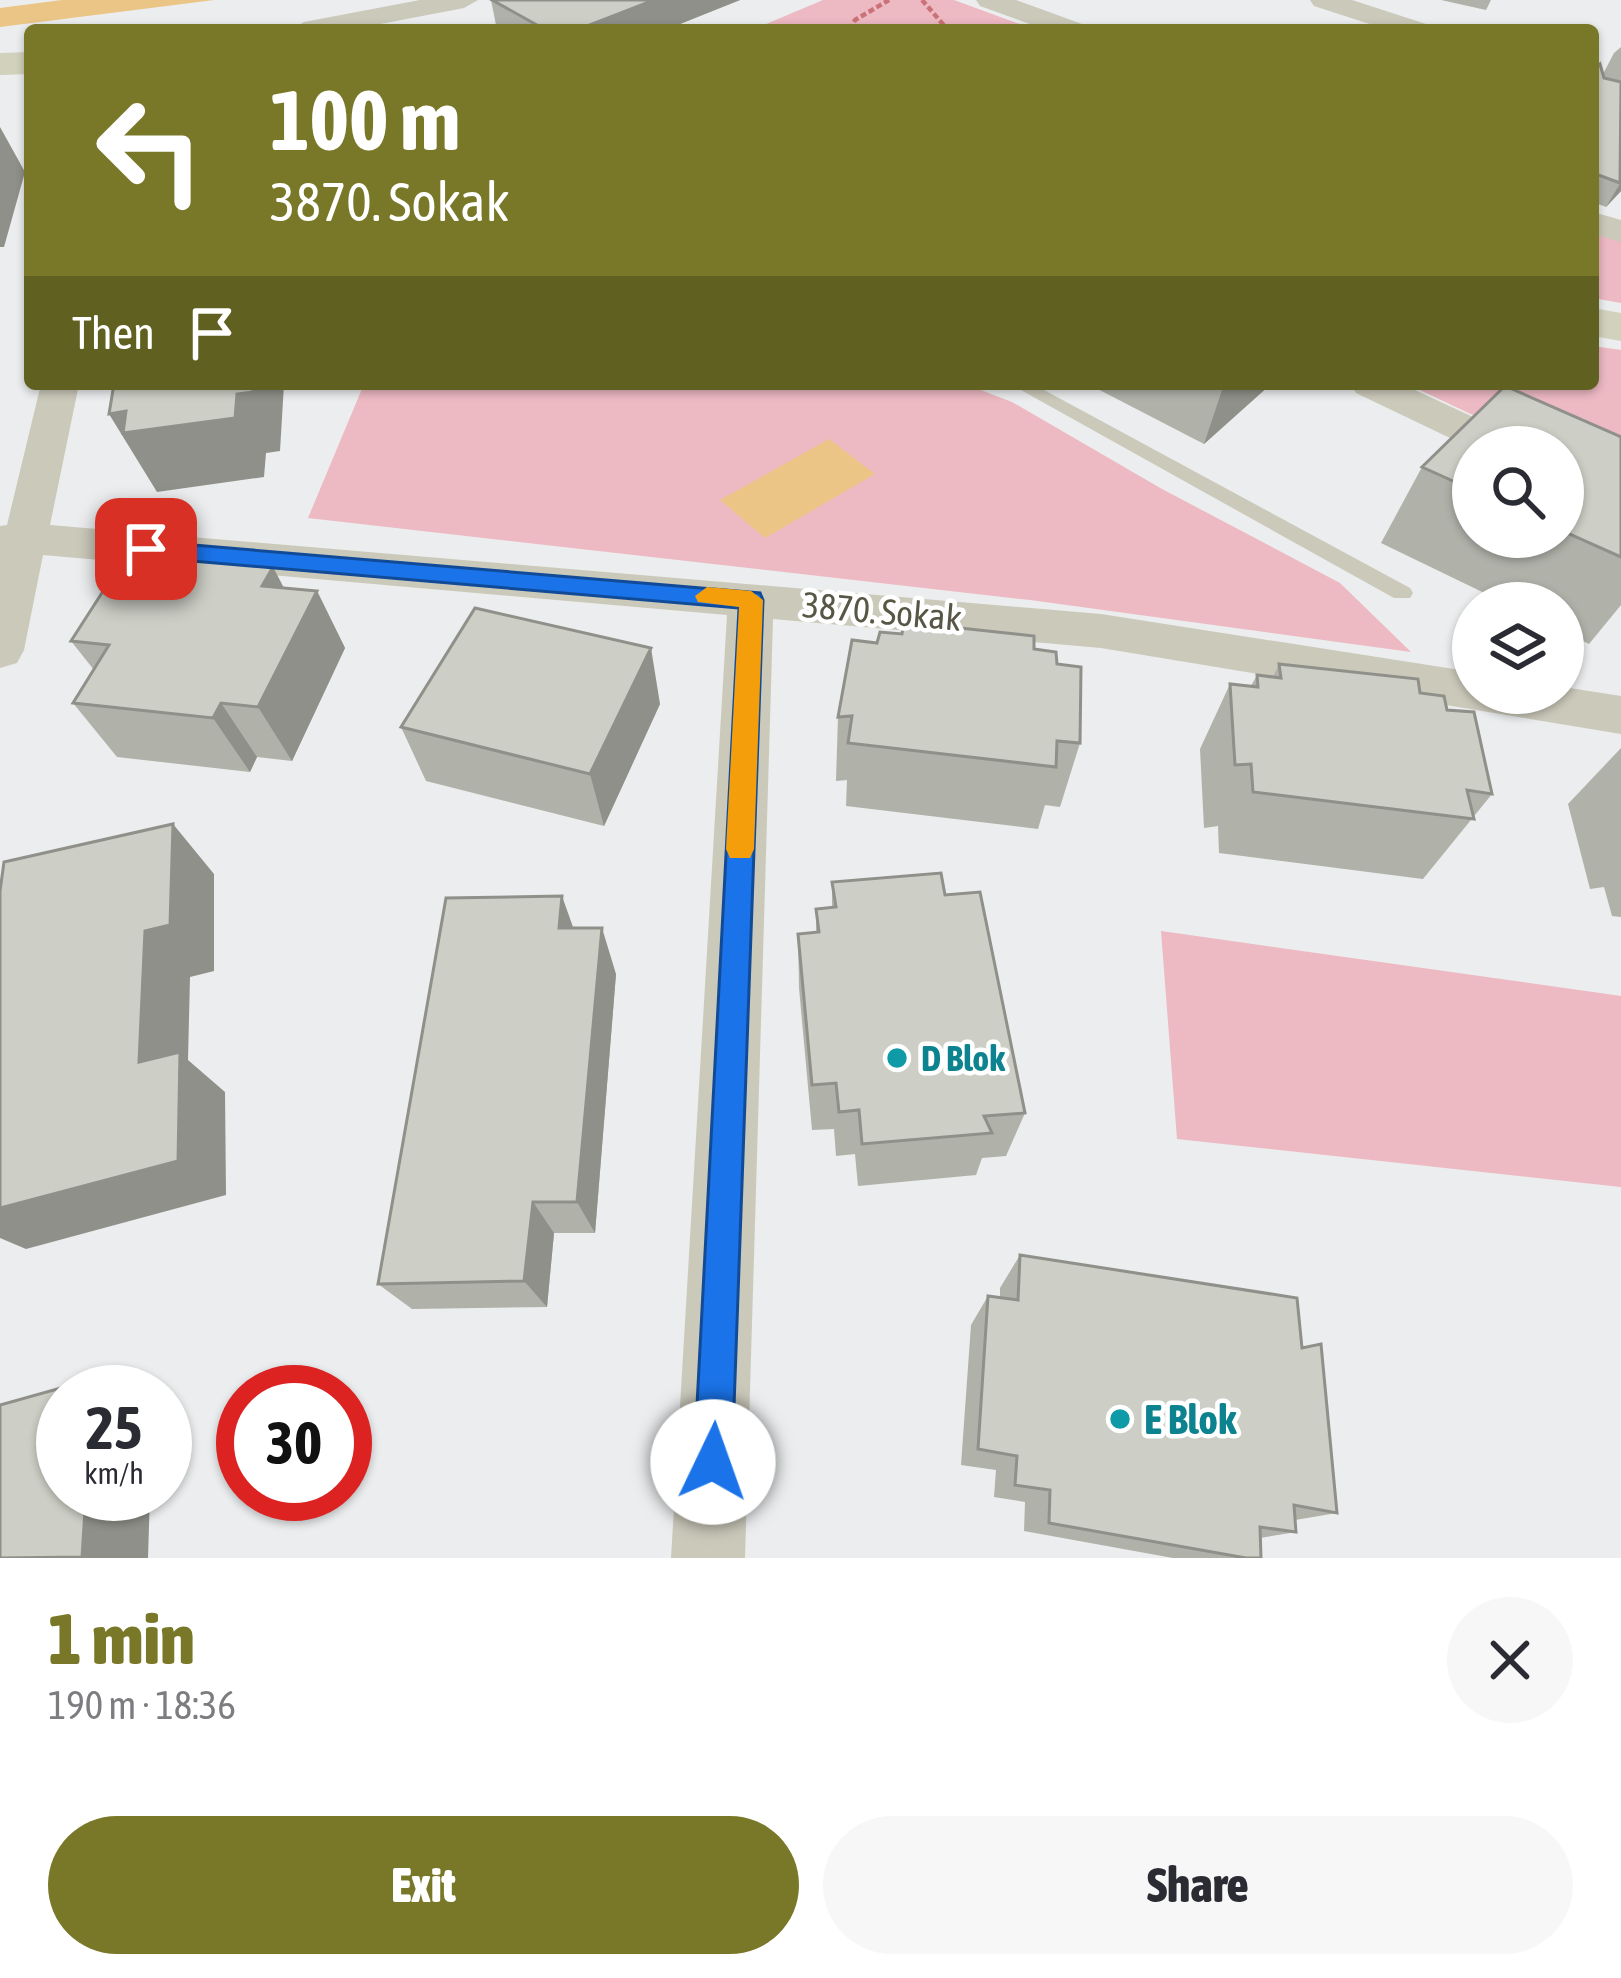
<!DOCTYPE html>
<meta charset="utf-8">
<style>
:root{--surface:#fff;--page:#f7f7f7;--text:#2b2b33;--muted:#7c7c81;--accent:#797828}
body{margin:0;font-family:"Asap Condensed",sans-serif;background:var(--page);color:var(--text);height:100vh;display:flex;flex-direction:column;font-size:45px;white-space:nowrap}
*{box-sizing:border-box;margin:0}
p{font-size:39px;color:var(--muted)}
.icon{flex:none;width:66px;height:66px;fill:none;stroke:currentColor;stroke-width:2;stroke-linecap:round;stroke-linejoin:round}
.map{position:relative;height:1558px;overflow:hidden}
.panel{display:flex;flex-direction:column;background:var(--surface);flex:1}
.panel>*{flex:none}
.hud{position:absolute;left:24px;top:24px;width:1575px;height:366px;border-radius:12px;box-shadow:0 3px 9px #0004;background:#797828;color:#fff;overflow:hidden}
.buttons{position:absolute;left:1452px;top:426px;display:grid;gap:24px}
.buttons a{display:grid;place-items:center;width:132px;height:132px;border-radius:50%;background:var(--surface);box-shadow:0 3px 9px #0004;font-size:60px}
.speed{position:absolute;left:36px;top:1365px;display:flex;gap:24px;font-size:60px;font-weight:700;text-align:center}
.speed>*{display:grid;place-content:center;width:156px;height:156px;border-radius:50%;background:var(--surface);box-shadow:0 3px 9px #0004;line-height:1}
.speed small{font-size:30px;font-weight:400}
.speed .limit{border:18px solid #d22;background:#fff;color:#111}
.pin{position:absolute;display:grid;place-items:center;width:102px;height:102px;color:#fff;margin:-51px;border-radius:24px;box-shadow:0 6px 18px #0006}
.me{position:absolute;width:132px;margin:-66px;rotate:3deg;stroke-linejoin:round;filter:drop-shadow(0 0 9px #0008)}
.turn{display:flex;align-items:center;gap:42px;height:252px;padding:0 48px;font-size:54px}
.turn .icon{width:156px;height:156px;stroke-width:2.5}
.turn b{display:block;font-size:84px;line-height:102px}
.then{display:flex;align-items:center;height:114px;padding:0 48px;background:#0003;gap:24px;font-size:45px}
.round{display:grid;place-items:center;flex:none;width:126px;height:126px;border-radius:63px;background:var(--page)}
.head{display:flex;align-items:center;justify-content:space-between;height:204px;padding:0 48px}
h1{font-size:72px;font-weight:800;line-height:90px;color:var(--accent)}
.cta{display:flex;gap:24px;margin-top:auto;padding:24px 48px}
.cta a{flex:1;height:138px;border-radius:72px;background:var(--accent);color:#fff;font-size:48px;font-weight:800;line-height:138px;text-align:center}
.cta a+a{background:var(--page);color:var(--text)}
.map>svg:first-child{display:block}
.green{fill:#edb9c3}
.water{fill:#eac586}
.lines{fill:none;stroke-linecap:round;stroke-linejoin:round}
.path{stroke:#ca7278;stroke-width:4.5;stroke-dasharray:6 3;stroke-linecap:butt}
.lane{fill:#cbc9ba;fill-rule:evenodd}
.street{fill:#cbc9ba;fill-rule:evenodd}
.secondary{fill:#d2d1bc;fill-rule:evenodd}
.wall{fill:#b0b1a9;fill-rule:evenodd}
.shaded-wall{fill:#90908a}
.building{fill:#cdcec5;stroke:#90908a;stroke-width:3}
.route{fill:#1a73e8;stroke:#114b97;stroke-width:3}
.slow{fill:#f59e0b}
.culture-dot{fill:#0f9aa8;stroke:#fff;stroke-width:4.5}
.labels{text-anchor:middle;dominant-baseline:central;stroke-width:9;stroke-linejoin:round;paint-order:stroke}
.street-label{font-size:36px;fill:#585644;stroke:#fff}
.culture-label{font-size:36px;font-weight:bold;fill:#0d838f;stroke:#fff;text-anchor:start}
.near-culture-label{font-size:42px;font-weight:bold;fill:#0d838f;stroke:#fff;text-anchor:start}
</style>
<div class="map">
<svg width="1621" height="1558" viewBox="0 0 1621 1558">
<rect width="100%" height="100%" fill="#ebedee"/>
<path class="green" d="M823,0H954L1036,30H752Z
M1593,231L1621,241V303L1593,298Z
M1593,346L1621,350V485L1563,447H1541L1407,384H1593Z
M364,384H965L1012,402L1162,489L1340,583L1411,652L1030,600L308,518Z
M1161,931L1621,996V1187L1177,1139Z"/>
<path class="water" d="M62,0H214L0,27V8Z
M829,439L875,474L765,538L720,500Z"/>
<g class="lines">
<path class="path" d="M922,0L948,30
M850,30L855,20L889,0"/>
<path class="lane" d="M1010,384H1033L1410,588L1413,593L1410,598H1394Z"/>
<path class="street" d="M420,0H478L464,8L349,30H290L304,22Z
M976,0H1016L1082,24L1086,30H1046L980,6Z
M1310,0H1352L1426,24L1430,30H1388L1314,6Z
M1593,212L1621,220V242L1593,234Z
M41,384H79L50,525L1101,614L1473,672V693H1563V687L1621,696V734L1101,648L773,619L745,1558H671L727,615L43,555L24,650L17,663L0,668V526L7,525Z
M1351,384H1402L1516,437L1522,447L1473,449L1356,393Z"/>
<path class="secondary" d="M30,52V74L0,75V53Z
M1593,308L1621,313V341L1593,336Z"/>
</g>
<path class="wall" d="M491,0H740L665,30H497Z
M1441,0H1491L1486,10Z
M1621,47V191L1606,207L1593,202V70L1603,74L1614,53Z
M1088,384H1271L1204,444Z
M1505,386L1621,437V605L1589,644L1563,631V603H1505L1381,543L1422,467ZM1473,447H1563V537H1473Z
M273,567L284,588L317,591L345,648L292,761L257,757L250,772L117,757L73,703L94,670L71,641Z
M877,643L1034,649L1057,664L1080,743L1060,807L1045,805L1038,829L846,806L847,780L836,781L838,717Z
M1279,664L1420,693L1447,710L1492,794L1423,879L1219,853L1218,826L1204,828L1200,749L1230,684L1251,686L1257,675L1273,677Z
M660,704L604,826L426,781L401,727Z
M1621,748V917L1612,916L1604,887L1590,889L1568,804Z
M832,882L945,895L1025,1113L1006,1156L982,1158L976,1175L858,1186L855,1154L836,1156L834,1129L812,1130L799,988L798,934L816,933V909L832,907Z
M573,928L616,974L595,1233H554L547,1307L412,1309L378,1284Z
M1020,1255L1302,1348L1337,1513L1295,1520L1296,1532L1260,1538L1261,1558H1173L1024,1531L1025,1502L994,1497L996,1470L961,1465L971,1325L988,1296L1000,1298V1288Z"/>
<path class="shaded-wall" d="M654,0H740L665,30H577Z
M0,127L25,172L4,247H0Z
M1621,182V191L1606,207Z
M253,384H284L280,451L266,453L264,477L157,492L109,414L237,394Z
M1224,384H1271L1204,444Z
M273,567L301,622L317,591L345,648L292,761L258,707L262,586Z
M651,648L660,704L604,826L590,774Z
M221,703L257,757L250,772L213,718Z
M173,824L214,874V971L190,977L188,1060L225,1092L226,1195L26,1249L0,1238V1208L139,1062L145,931Z
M562,896L579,944L559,928Z
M602,928L616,974L595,1233L577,1202Z
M533,1202L554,1233L547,1307L524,1281Z
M93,1379L136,1392H93Z
M86,1494H150L148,1558H80Z"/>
<path class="building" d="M492,0H654L577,30H546Z
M1600,64L1604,78L1621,82L1620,183L1593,173V70Z
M114,384H253V392L237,394L235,418L123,433L126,411L109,414Z
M1505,386L1621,437V557L1563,531V447H1473V490L1422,467Z
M127,554L273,567L262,586L317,591L258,707L221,703L213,718L73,703L109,645L71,641Z
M475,608L651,648L590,774L401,727Z
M904,622L1034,636V649L1056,652L1057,664L1081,667L1080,743L1057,741L1056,767L848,743L852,716L838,717L852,640L877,643L880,632L902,634Z
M1279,664L1418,679L1420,693L1444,696L1447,710L1474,712L1492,794L1467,790L1474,819L1253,792L1251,764L1235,765L1230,684L1258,687L1257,675L1281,678Z
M173,824L170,925L145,931L139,1062L180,1052L178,1161L0,1208V891L4,862Z
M941,873L945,895L980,892L1025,1113L984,1116L992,1133L862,1144L859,1110L839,1112L836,1083L812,1085L798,934L819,932L816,909L836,907L832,882Z
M562,896L559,928H602L577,1202H533L524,1281L378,1284L446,898Z
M1020,1255L1297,1298L1302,1348L1321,1344L1337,1513L1294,1505L1296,1532L1260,1527L1261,1558H1246L1049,1523L1050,1490L1015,1485L1017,1456L978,1449L988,1296L1018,1300Z
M93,1379V1392H63V1494H86L82,1557L0,1558V1405Z"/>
<path class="route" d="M146,541L760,593L763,600L732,1462L726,1476L713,1481L699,1476L694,1462L739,608L146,557L134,549Z"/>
<path class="slow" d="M707,587L751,591L763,600L754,849L750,858H730L726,849L739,607L698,602L695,596Z"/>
<g class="culture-dot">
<circle cx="897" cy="1058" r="12"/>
<circle cx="1120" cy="1419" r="12"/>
</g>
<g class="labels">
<g class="street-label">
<text transform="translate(882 611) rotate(5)">3870. Sokak</text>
</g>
<g class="culture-label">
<text x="921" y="1058">D Blok</text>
</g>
<g class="near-culture-label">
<text x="1144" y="1419">E Blok</text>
</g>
</g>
</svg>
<div class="buttons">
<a><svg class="icon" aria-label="search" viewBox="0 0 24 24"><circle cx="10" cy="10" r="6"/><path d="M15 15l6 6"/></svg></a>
<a><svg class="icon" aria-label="layers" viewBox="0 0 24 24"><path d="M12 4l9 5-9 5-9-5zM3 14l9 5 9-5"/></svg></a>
</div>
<div class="speed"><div>25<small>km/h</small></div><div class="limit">30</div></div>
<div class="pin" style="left:146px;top:549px;background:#d93025"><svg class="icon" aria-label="arrive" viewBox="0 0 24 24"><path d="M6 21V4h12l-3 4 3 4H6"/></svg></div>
<svg class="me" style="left:713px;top:1462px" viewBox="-20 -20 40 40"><circle r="19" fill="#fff"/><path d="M0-13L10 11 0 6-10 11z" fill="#1a73e8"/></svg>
<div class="hud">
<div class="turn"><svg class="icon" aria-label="left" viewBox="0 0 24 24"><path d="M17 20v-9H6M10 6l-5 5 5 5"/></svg><div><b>100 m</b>3870. Sokak</div></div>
<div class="then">Then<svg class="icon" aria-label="arrive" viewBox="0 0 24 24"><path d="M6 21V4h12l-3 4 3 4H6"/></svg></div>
</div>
</div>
<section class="panel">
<div class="head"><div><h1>1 min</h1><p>190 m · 18:36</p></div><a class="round"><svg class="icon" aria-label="close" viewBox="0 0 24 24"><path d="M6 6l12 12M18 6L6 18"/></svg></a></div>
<div class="cta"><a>Exit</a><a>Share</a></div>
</section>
